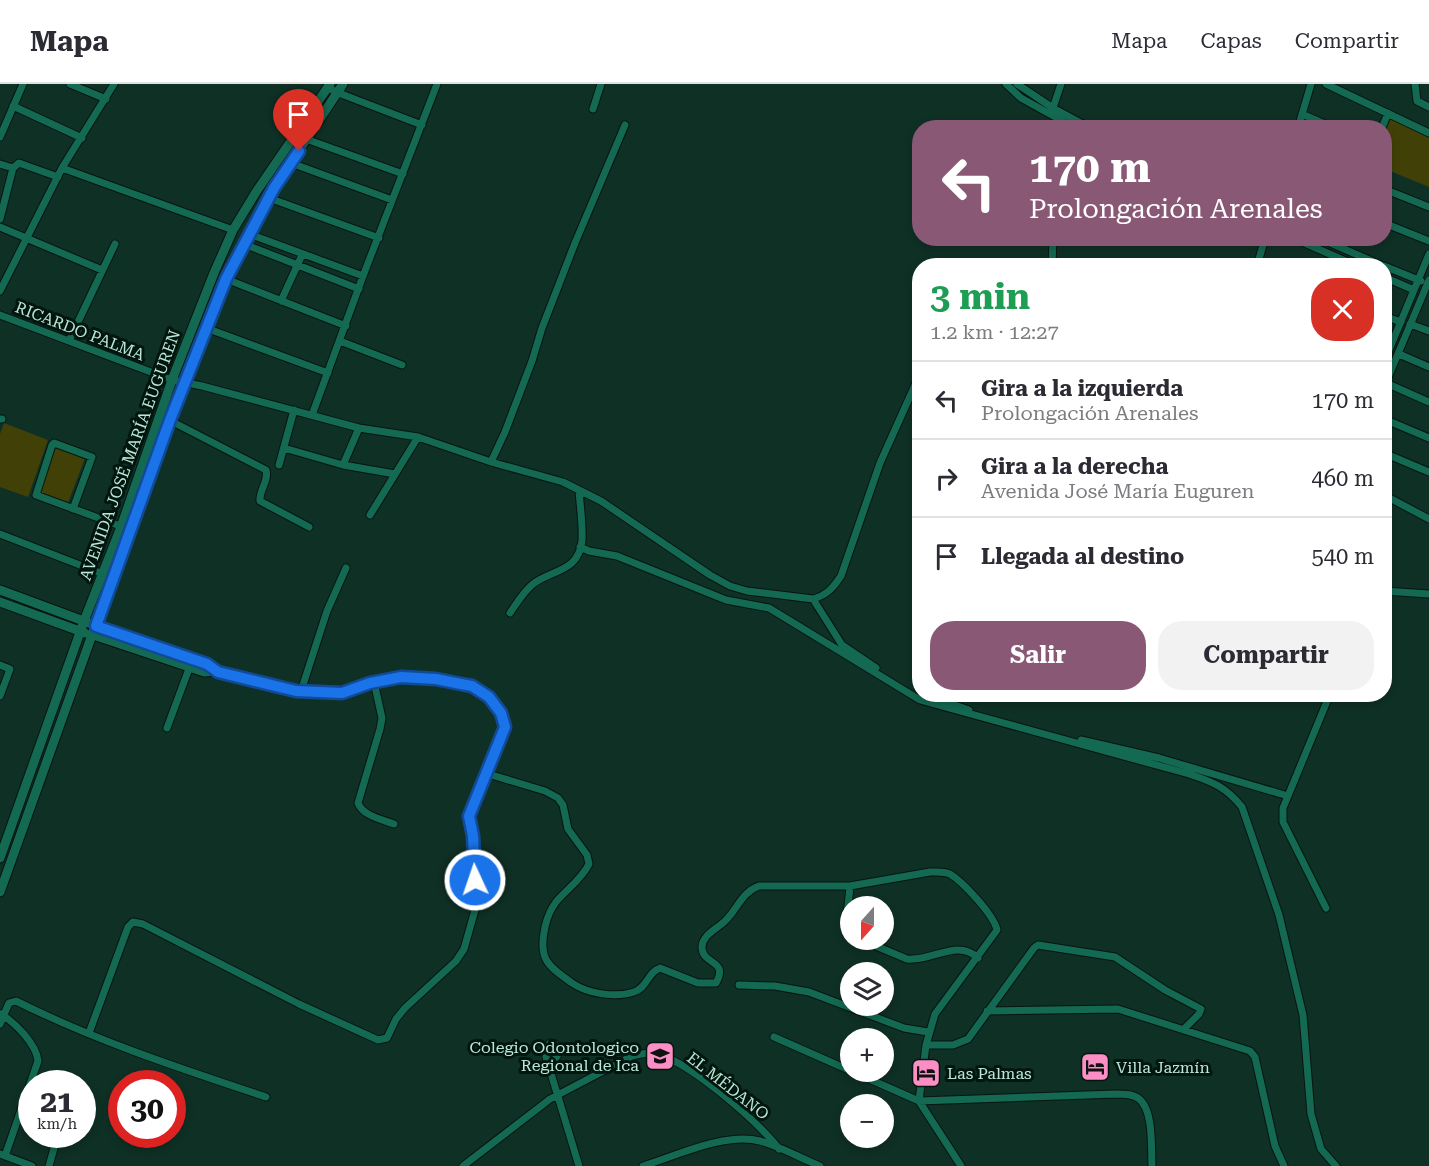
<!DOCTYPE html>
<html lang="es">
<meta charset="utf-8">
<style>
:root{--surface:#fff;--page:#f2f2f3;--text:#2b2b33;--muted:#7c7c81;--line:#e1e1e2;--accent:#895875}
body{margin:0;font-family:"Roboto Serif",serif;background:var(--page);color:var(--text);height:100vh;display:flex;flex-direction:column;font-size:22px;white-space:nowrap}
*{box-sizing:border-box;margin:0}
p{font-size:20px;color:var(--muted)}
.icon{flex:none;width:33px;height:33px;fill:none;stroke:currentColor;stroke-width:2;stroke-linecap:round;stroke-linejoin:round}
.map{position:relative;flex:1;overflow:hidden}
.panel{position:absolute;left:912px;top:174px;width:480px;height:444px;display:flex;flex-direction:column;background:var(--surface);border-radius:24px;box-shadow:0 3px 9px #0003}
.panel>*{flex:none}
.guide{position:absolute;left:912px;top:36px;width:480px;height:126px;border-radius:24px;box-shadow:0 3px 9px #0003;background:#895875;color:#fff;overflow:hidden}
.needle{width:39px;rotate:201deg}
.fabs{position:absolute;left:840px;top:812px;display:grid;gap:12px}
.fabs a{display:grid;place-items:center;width:54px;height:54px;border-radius:50%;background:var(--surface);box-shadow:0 3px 9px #0003;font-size:30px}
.speed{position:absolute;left:18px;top:986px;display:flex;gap:12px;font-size:30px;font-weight:700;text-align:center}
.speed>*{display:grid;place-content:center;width:78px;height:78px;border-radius:50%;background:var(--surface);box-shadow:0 3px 9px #0003;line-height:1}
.speed small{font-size:15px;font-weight:400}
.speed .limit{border:9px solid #d22;background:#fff;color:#111}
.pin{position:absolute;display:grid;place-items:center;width:51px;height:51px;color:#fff;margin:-62px -26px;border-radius:50% 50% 50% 0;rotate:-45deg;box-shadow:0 0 6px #0007}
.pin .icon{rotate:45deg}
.me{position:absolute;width:66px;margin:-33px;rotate:357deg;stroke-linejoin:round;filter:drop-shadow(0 0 4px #0008)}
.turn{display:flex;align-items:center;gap:21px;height:126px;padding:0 18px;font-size:27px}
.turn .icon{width:78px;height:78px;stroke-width:2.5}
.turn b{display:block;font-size:42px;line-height:51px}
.round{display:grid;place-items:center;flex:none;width:63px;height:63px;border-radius:24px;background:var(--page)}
.summary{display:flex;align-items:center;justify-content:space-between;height:102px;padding:0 18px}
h1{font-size:36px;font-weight:700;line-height:45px;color:#1e9e55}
.button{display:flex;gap:12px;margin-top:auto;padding:12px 18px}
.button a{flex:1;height:69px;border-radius:24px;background:var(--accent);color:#fff;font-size:24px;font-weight:700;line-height:69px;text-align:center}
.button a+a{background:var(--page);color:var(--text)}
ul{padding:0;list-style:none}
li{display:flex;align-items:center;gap:18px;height:78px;padding:0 18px;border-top:2px solid var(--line)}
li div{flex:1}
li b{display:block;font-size:22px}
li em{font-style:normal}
header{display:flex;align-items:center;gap:36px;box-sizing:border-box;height:84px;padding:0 30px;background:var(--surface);border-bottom:2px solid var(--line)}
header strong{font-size:28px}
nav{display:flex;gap:33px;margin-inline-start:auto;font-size:21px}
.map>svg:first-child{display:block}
.green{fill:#414107}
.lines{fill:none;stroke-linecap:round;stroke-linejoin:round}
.minor-casing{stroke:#071510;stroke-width:9}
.tertiary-casing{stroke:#071510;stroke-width:11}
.minor{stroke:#146952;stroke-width:7}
.tertiary{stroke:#146952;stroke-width:9}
.route-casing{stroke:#114b97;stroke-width:15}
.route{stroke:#1a73e8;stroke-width:10}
.labels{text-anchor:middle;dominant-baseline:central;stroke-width:6;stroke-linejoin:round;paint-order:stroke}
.street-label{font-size:16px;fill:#bae8d6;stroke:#02160f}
.poi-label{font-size:16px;fill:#bae8d6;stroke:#02160f;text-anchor:start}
</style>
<header>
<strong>Mapa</strong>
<nav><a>Mapa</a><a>Capas</a><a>Compartir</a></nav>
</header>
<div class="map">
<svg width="1429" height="1082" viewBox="0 0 1429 1082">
<rect width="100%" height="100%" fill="#0f3025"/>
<path class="green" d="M1389,34L1429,52V103L1385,85V45Z
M4,339L48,356L28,413L0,403V350Z
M57,364L85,374L68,419L40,409L55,365Z"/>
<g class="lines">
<g class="minor-casing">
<path id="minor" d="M70,0L106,15
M1006,0L1021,14L1075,44
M1017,0L1053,24L1090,44
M1326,0L1429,49
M1415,0L1417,17L1429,23
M327,3L336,8L422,41
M13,22L82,54
M1053,24L1061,0
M593,25L601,0
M1302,30L1334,44
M1298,44L1311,0
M1382,44L1388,29
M0,53L23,0
M306,55L403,90
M291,79L392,116
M0,80L13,84
M62,84L233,146
M1384,105L1429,123
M269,114L379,154
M0,135L13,84L19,79L58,93
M1384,139L1429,157
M0,143L102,186
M249,150L363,192
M1293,154L1357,182
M1319,154L1383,182
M244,160L359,205
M1052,182L1053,154
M1257,182L1265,154
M1384,182L1421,197
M1384,193L1414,206
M226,195L346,242
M0,207L62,84L114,0
M281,217L302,171
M0,231L172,296L202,302L359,344L418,353L491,378L563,398L601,417L710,491L730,502L747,507L813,515L842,561L876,584
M1384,232L1401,238
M1410,240L1429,247
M206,244L328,289
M69,257L115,160
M340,257L402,281
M1399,270L1429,283
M1384,278L1429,170
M1386,299L1429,318
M1384,303L1429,196
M312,331L363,192L437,0
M0,335H2
M1384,335L1429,354
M169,336L266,386C269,397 259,406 260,417L309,443
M284,364L343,381L395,390
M1384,369L1429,388
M491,378L505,348L532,277L542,244L575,159L625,41
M279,381L294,326
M343,381L359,344
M1384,411L1429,435
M73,425L92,373L54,359L52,361L36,411L131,446
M370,431L418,353
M0,450L103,490
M580,463L589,467L617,472L726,516L769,524L920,616L1189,690C1213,698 1226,703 1242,723L1279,831L1303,931L1311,1030L1321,1065L1336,1082
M1384,507L1429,510
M813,515C827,511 833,504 841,492L880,379L920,290
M510,529C517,519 523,508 533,500C552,485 578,489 582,457C583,440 580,422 579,406
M96,542L207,580L218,588
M0,581L10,585L0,612
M374,598L382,634L380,645L358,719C363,732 381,735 394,740
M301,607L327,527L346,484
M923,610L969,626
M167,644L190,582
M1081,656L1159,674L1288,712L1283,724V738L1326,824
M485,689L545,707L558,714L563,721L568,745L587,771L589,780C582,795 566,806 556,818C550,826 547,834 545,843C538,875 547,881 572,899C588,910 616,914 634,908C647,904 648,888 660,884L698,899H716C729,876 703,881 702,864C701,851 719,844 726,836C738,824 742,808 759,802H850L930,788C937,788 943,787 950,790C963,798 994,831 997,846L935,930L926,961L919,1017L1115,1010C1123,1010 1132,1010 1138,1014C1154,1025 1151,1064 1152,1082
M1288,712L1330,610
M850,802C849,817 846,832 846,847L850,852
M859,855L907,875C932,878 957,854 978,874
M739,901L775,902L809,908L904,944L928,948
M987,927L1118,925L1250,967L1255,973L1275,1062L1284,1082
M1,930C15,939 36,959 38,977L5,1072
M0,940L9,919L16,917C96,957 182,985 266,1013
M89,949L128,843L133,838L143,840L299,920L378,956L387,954L396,935L405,924L456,877L464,865L477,819L473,752L469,732L477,709L505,643L501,629L489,613L472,602L436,595L401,593L370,599L343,609H333L287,605L218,588L204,589L93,552
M774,953L919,1017L961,1082
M926,961H953L968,955L1034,864L1038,861L1115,873L1165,906L1201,925L1199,930L1184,945
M549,980C555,976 558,973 559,966L555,960L550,959L547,962L546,973L579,1082
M0,1070L32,1082
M49,1082L58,1050
M463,1082L550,1015L632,972C641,970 649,968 659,971C691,979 758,1038 779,1065
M643,1082C676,1072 725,1048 760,1057C780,1062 800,1074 820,1082"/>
</g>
<g class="tertiary-casing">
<path id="tertiary" d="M0,506L89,539
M0,518L85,549
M0,774L84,537L121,443L172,296L214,189L233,146L256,108L330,0
M0,808L169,336L226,195L274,104L343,0"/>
</g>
<use href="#minor" class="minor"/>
<use href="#tertiary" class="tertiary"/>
</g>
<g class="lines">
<g class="route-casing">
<path id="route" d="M299,67L274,104L226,195L170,336L96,542L207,580L218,588L296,607L342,609L370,599L401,593L436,595L461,600L472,602L489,613L501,629L505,643L469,732L473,752L475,796"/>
</g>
<use href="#route" class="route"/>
</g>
<defs>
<g id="university-square" transform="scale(1.5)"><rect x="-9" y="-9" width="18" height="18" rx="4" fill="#fb8fc5" stroke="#02160f"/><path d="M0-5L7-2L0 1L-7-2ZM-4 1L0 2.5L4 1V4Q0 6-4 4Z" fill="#111"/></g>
<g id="hotel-square" transform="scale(1.5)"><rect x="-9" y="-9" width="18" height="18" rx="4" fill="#fb8fc5" stroke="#02160f"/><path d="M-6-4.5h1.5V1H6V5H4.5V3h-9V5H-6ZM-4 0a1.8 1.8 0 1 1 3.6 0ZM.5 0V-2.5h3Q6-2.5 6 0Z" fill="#111"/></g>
</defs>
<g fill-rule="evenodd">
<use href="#university-square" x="660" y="972"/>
<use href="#hotel-square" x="1095" y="983"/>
<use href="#hotel-square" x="926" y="989"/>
</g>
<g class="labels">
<g class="street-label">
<text transform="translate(80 247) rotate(21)">RICARDO PALMA</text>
<text transform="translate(130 371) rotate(-70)">AVENIDA JOSÉ MARÍA EUGUREN</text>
<text transform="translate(728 1002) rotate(38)">EL MÉDANO</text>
</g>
<g class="poi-label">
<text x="639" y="963" text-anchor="end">Colegio Odontologico<tspan x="639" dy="18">Regional de Ica</tspan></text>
<text x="1116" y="983">Villa Jazmín</text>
<text x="947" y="989">Las Palmas</text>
</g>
</g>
</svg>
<div class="fabs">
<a><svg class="needle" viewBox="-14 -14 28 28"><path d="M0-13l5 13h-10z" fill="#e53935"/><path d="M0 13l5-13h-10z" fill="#7c7c81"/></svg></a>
<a><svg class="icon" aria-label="layers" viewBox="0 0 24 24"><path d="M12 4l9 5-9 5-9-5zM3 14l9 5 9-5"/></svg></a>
<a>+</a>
<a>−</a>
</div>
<div class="speed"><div>21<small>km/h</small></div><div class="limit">30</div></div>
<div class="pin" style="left:299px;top:67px;background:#d93025"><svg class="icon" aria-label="arrive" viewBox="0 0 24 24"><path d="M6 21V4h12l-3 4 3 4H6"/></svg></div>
<svg class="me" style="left:475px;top:796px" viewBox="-20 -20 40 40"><circle r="17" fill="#1a73e8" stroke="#fff" stroke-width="3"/><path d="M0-11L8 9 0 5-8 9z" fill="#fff"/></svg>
<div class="guide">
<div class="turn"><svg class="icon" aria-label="left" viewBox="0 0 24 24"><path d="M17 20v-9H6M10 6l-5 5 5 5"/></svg><div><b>170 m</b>Prolongación Arenales</div></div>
</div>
<section class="panel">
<div class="summary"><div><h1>3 min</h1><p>1.2 km · 12:27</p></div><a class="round" style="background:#d93025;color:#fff"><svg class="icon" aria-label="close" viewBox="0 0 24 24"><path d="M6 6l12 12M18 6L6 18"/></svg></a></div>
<ul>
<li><svg class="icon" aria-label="left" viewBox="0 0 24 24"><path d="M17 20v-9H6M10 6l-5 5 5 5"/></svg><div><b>Gira a la izquierda</b><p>Prolongación Arenales</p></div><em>170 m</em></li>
<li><svg class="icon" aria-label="right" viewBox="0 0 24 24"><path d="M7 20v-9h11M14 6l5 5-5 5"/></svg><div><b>Gira a la derecha</b><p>Avenida José María Euguren</p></div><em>460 m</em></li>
<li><svg class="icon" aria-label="arrive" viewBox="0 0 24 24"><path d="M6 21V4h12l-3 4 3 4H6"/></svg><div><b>Llegada al destino</b></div><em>540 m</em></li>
</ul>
<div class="button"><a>Salir</a><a>Compartir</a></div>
</section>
</div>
